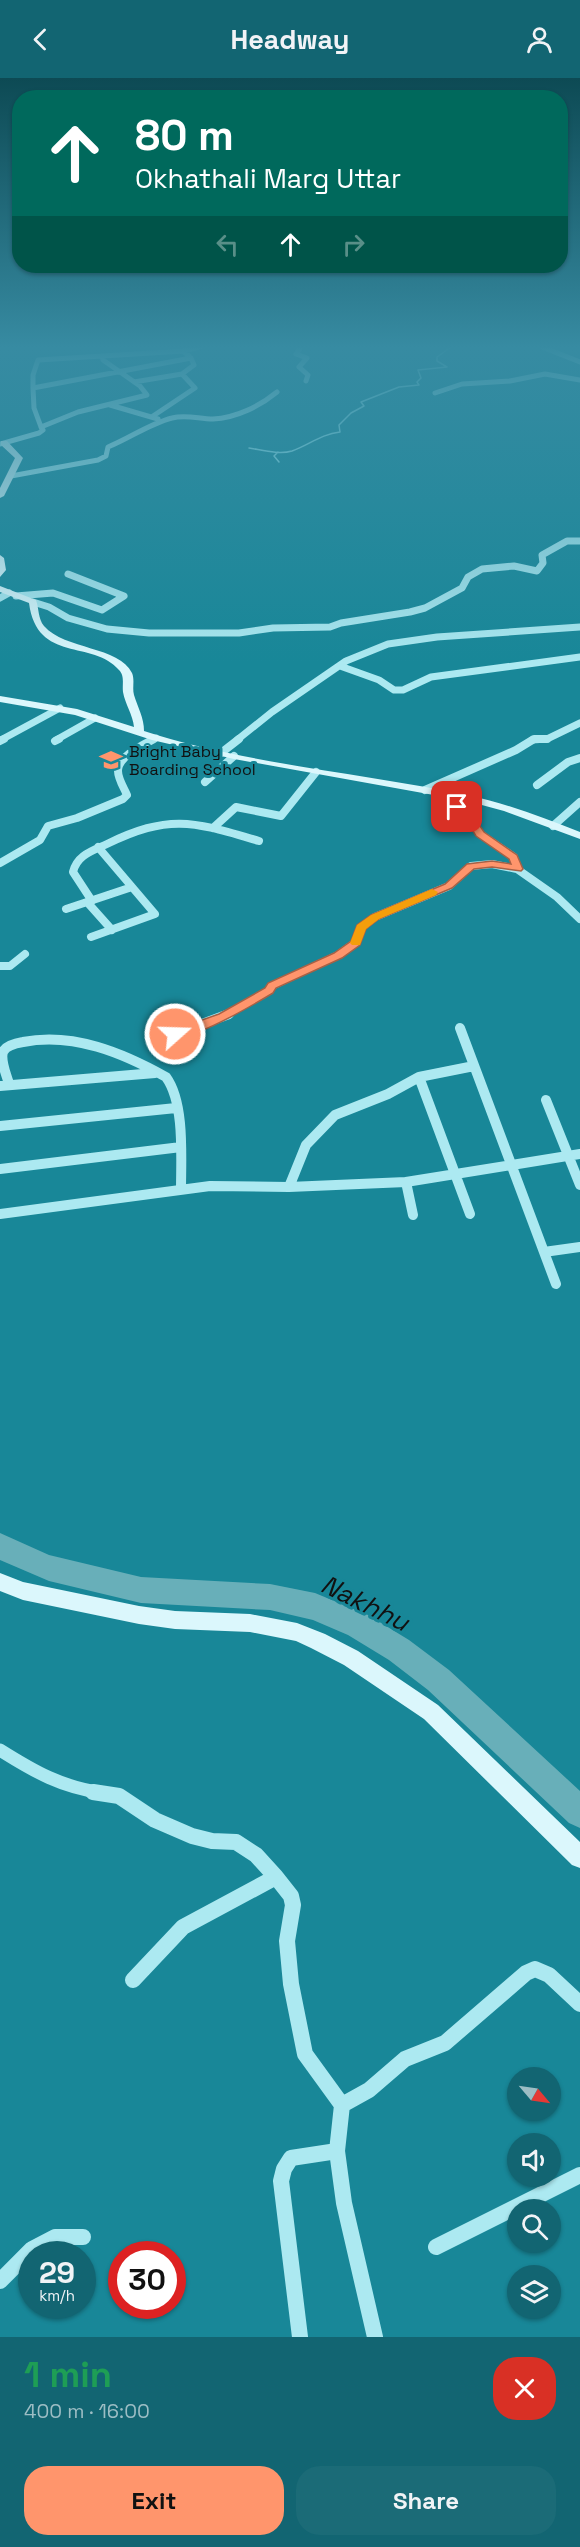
<!DOCTYPE html>
<meta charset="utf-8">
<style>
:root{--surface:#126572;--page:#1b6b77;--text:#f1f3f6;--muted:#9cbdc4;--accent:#ff956c}
body{margin:0;font-family:"Space Grotesk",sans-serif;background:var(--page);color:var(--text);height:100vh;display:flex;flex-direction:column;font-size:22px;white-space:nowrap}
*{box-sizing:border-box;margin:0}
p{font-size:20px;color:var(--muted)}
.icon{flex:none;width:33px;height:33px;fill:none;stroke:currentColor;stroke-width:2;stroke-linecap:round;stroke-linejoin:round}
.map{position:relative;height:2259px;overflow:hidden}
.drawer{display:flex;flex-direction:column;background:var(--surface);flex:1}
.drawer>*{flex:none}
.guide{position:absolute;left:12px;top:12px;width:556px;height:183px;border-radius:24px;box-shadow:0 2px 4px #0004;background:#00695c;color:#fff;overflow:hidden}
.needle{width:39px;rotate:119deg}
.buttons{position:absolute;left:507px;top:1989px;display:grid;gap:12px}
.buttons a{display:grid;place-items:center;width:54px;height:54px;border-radius:50%;background:var(--surface);box-shadow:0 2px 4px #0004;font-size:30px}
.speed{position:absolute;left:18px;top:2163px;display:flex;gap:12px;font-size:30px;font-weight:700;text-align:center}
.speed>*{display:grid;place-content:center;width:78px;height:78px;border-radius:50%;background:var(--surface);box-shadow:0 2px 4px #0004;line-height:1}
.speed small{font-size:15px;font-weight:400}
.speed .limit{border:9px solid #d22;background:#fff;color:#111}
.pin{position:absolute;display:grid;place-items:center;width:51px;height:51px;color:#fff;margin:-26px;border-radius:12px;box-shadow:0 3px 9px #0006}
.me{position:absolute;width:66px;margin:-33px;rotate:70deg;stroke-linejoin:round;filter:drop-shadow(0 0 4px #0008)}
.turn{display:flex;align-items:center;gap:21px;height:126px;padding:0 24px;font-size:27px}
.turn .icon{width:78px;height:78px;stroke-width:2.5}
.turn b{display:block;font-size:42px;line-height:51px}
.lanes{display:flex;align-items:center;height:57px;padding:0 24px;background:#0003;justify-content:center;gap:30px;direction:ltr}
.lanes .off{opacity:.35}
.round{display:grid;place-items:center;flex:none;width:63px;height:63px;border-radius:24px;background:var(--page)}
.summary{display:flex;align-items:center;justify-content:space-between;height:102px;padding:0 24px}
h1{font-size:36px;font-weight:600;line-height:45px;color:#1e9e55}
.cta{display:flex;gap:12px;margin-top:auto;padding:12px 24px}
.cta a{flex:1;height:69px;border-radius:24px;background:var(--accent);color:#111;font-size:24px;font-weight:600;line-height:69px;text-align:center}
.cta a+a{background:var(--page);color:var(--text)}
header{display:flex;justify-content:space-between;align-items:center;height:78px;padding:0 24px;background:var(--surface);font-size:27px;font-weight:600}
.map>svg:first-child{display:block}
.lines{fill:none;stroke-linecap:round;stroke-linejoin:round}
.stream{stroke:#9feaf3;stroke-width:1.5}
.river{fill:#68afb9;fill-rule:evenodd}
.street-far5{stroke:#ace9f1;stroke-width:5}
.street-far4{stroke:#ace9f1;stroke-width:7}
.street-far3{stroke:#ace9f1;stroke-width:8}
.street-far2{stroke:#ace9f1;stroke-width:10}
.street-far1{stroke:#ace9f1;stroke-width:13}
.street{stroke:#ace9f1;stroke-width:16}
.secondary{fill:#dbf7fc;fill-rule:evenodd}
.route{fill:#ff956c;stroke:#a66146;stroke-width:1.5}
.slow{fill:#f59e0b}
.labels{text-anchor:middle;dominant-baseline:central;stroke-width:6;stroke-linejoin:round;paint-order:stroke}
.far-poi-label{font-size:16px;fill:#111;stroke:#188798;text-anchor:start}
.near-water-label{font-size:26px;font-style:italic;fill:#111;stroke:#188798}
</style>
<header><svg class="icon" aria-label="back" viewBox="0 0 24 24"><path d="M15 5l-7 7 7 7"/></svg>Headway<svg class="icon" aria-label="person" viewBox="0 0 24 24"><circle cx="12" cy="8" r="4"/><path d="M4 21q1-7 8-7t8 7"/></svg></header>
<div class="map">
<svg width="580" height="2259" viewBox="0 0 580 2259">
<rect width="100%" height="100%" fill="#188798"/>
<g class="lines">
<path class="stream" d="M249,370C262,372 279,377 292,373C309,367 321,356 340,354L339,347L351,335L364,328L361,324L399,309L419,307L417,304L421,300L418,292L447,289L437,283V279L451,269
M278,374L274,378L279,384"/>
<path class="river" d="M0,1455L49,1477L141,1499L270,1506L315,1515L368,1537L409,1562L449,1592L580,1713V1750L569,1745L428,1612L389,1582L348,1557L313,1542L270,1532L141,1525L49,1503L0,1482Z"/>
<path class="street-far5" d="M301,269L296,276L307,280L299,289L308,297L306,303
M542,269L580,284
M189,278L183,273L200,269
M134,304L182,296L194,287L191,280
M33,310V297L38,282L183,273
M435,315L462,306L510,303L545,296L580,302
M110,327L158,341
M153,338L195,310L182,296
M41,349L34,330L33,310L191,280
M41,349L78,334L147,317L140,308L103,282L102,278
M0,366L39,355L43,352L41,349
M11,398L98,382L106,378L108,369C130,360 149,346 172,340C186,336 199,341 213,341C236,340 260,328 277,314"/>
<path class="street-far4" d="M16,518L53,515L102,532L124,518L68,496
M0,520L9,515
M33,524L49,529L68,540L107,551L149,555H239L273,550L330,549L341,545L410,534L425,530L462,510L468,499L482,491L514,488L537,493L543,485L542,477L567,463H580
M340,588L379,602L394,612H403L431,599L580,579
M1,662L60,630
M56,662L95,640
M151,662L156,660
M237,662L272,634L346,583L388,566L437,559L580,549
M532,662L547,661L580,645"/>
<path class="street-far3" d="M0,663L4,661
M55,663L59,661
M221,675L239,661
M205,704L234,678
M537,707L568,684L580,680
M425,712L516,672L534,661H547
M446,716L469,738L480,756L514,779L517,791L557,819L580,841
M553,748L580,724
M213,750L236,729L281,738L316,694
M0,785L40,762L48,748L77,740L123,721L127,717C124,710 118,701 118,693C118,678 143,667 154,661
M92,823L73,794C77,777 92,773 107,766C171,735 194,744 259,763
M87,824L112,852
M66,831L132,809
M91,859L155,836L98,769
M0,888H10L25,876
M226,937L269,913L272,908L338,877L356,864L361,850L375,839L449,808L471,788L492,786L517,791"/>
<path class="street-far2" d="M460,950L556,1206
M175,956L229,936
M419,999L470,1136
M9,1006C7,998 0,983 3,974C6,967 17,965 23,964C73,954 123,975 166,999C185,1025 181,1080 181,1112
M0,1008L155,995
M546,1022L580,1107
M0,1048L176,1030
M0,1091L181,1069
M406,1104L413,1137
M289,1109L306,1067L335,1037L388,1016L419,999L474,988
M0,1136L210,1108L289,1109L406,1104L580,1076
M544,1174L580,1169"/>
<path class="street-far1" d="M0,1672C35,1694 61,1709 103,1715"/>
<path class="street" d="M93,1714L119,1718L155,1742L192,1758L212,1763L236,1764L256,1777L276,1799L291,1818L293,1827L287,1863L291,1906L305,1976L342,2027
M133,1902L183,1849L276,1799
M337,2073L344,2125L375,2259
M436,2169L580,2097
M0,2203L32,2171L55,2159H83
M300,2259L281,2103L284,2091L291,2080L337,2073L342,2027L369,2012L405,1981L445,1965L526,1895L535,1891L549,1897L580,1926"/>
<path class="secondary" d="M1,363H7L23,380L4,418L0,420V410L15,380L1,367Z
M0,477L4,480L6,492L0,499Z
M0,508L36,522C39,530 38,541 44,548C65,572 119,568 132,595C135,602 132,610 134,617C138,630 144,640 144,653C246,686 362,695 467,717C506,725 543,740 580,754V761L504,733L467,723L234,681L152,662L75,637L0,624V618L77,631L134,649C133,637 125,626 123,614C122,606 125,598 119,592C93,561 37,586 29,525L0,514Z
M0,1495L23,1504L139,1528L175,1533L250,1536L297,1545L325,1556L358,1573L438,1627L580,1764V1790L572,1787L424,1641L344,1587L311,1570L296,1563L250,1554L175,1551L139,1546L23,1522L0,1513Z"/>
</g>
<linearGradient id="sky" x2="0" y2="1"><stop stop-color="#0d4a54"/><stop offset="0.46" stop-color="#378ba2"/><stop offset="1" stop-color="#378ba2" stop-opacity="0"/></linearGradient>
<rect width="580" height="585" fill="url(#sky)"/>
<path class="route" d="M454,727H461L472,736L484,754L517,777L523,791L521,793L492,789L474,791L452,810L379,841L366,851L360,867L342,880L276,910L273,915C253,927 191,964 171,959V953L219,936L265,910L268,905L334,875L351,863L357,847L371,837L445,806L467,786L492,783L511,786L509,781L476,758L465,740L454,731Z"/>
<path class="slow" d="M432,811L438,814L436,817L379,841L366,851L360,867H352L350,865L357,847L371,837Z"/>
<defs>
<g id="school-bare" transform="scale(1.8)"><path d="M0-5L7-2L0 1L-7-2ZM-4 1L0 2.5L4 1V4Q0 6-4 4Z" fill="#ff956c" stroke="#188798" stroke-width="2.5" paint-order="stroke"/></g>
</defs>
<g fill-rule="evenodd">
<use href="#school-bare" x="111" y="682"/>
</g>
<g class="labels">
<g class="far-poi-label">
<text x="129" y="673">Bright Baby<tspan x="129" dy="18">Boarding School</tspan></text>
</g>
<g class="near-water-label">
<text transform="translate(365 1525) rotate(26)">Nakhhu</text>
</g>
</g>
</svg>
<div class="buttons">
<a><svg class="needle" viewBox="-14 -14 28 28"><path d="M0-13l5 13h-10z" fill="#e53935"/><path d="M0 13l5-13h-10z" fill="#9cbdc4"/></svg></a>
<a><svg class="icon" aria-label="sound" viewBox="0 0 24 24"><path d="M4 9h4l5-4v14l-5-4H4zM17 9q2 3 0 6"/></svg></a>
<a><svg class="icon" aria-label="search" viewBox="0 0 24 24"><circle cx="10" cy="10" r="6"/><path d="M15 15l6 6"/></svg></a>
<a><svg class="icon" aria-label="layers" viewBox="0 0 24 24"><path d="M12 4l9 5-9 5-9-5zM3 14l9 5 9-5"/></svg></a>
</div>
<div class="speed"><div>29<small>km/h</small></div><div class="limit">30</div></div>
<div class="pin" style="left:457px;top:729px;background:#d93025"><svg class="icon" aria-label="arrive" viewBox="0 0 24 24"><path d="M6 21V4h12l-3 4 3 4H6"/></svg></div>
<svg class="me" style="left:175px;top:956px" viewBox="-20 -20 40 40"><circle r="17" fill="#ff956c" stroke="#fff" stroke-width="3"/><path d="M0-11L8 9 0 5-8 9z" fill="#fff"/></svg>
<div class="guide">
<div class="turn"><svg class="icon" aria-label="ahead" viewBox="0 0 24 24"><path d="M12 20V5M6 11l6-6 6 6"/></svg><div><b>80 m</b>Okhathali Marg Uttar</div></div>
<div class="lanes"><svg class="icon off" aria-label="left" viewBox="0 0 24 24"><path d="M17 20v-9H6M10 6l-5 5 5 5"/></svg><svg class="icon" aria-label="ahead" viewBox="0 0 24 24"><path d="M12 20V5M6 11l6-6 6 6"/></svg><svg class="icon off" aria-label="right" viewBox="0 0 24 24"><path d="M7 20v-9h11M14 6l5 5-5 5"/></svg></div>
</div>
</div>
<section class="drawer">
<div class="summary"><div><h1>1 min</h1><p>400 m · 16:00</p></div><a class="round" style="background:#d93025;color:#fff"><svg class="icon" aria-label="close" viewBox="0 0 24 24"><path d="M6 6l12 12M18 6L6 18"/></svg></a></div>
<div class="cta"><a>Exit</a><a>Share</a></div>
</section>
